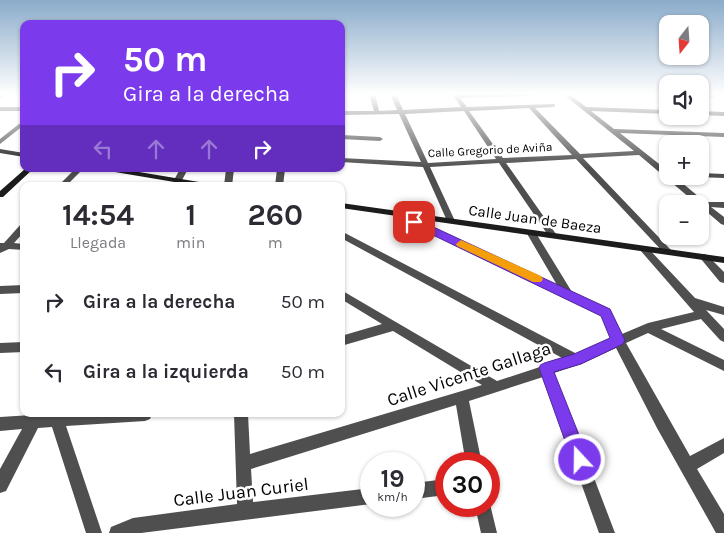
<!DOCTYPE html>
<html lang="es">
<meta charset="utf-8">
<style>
:root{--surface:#fff;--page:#f2f2f3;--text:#2b2b33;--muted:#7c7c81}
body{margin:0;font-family:Karla,sans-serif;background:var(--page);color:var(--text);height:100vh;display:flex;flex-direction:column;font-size:19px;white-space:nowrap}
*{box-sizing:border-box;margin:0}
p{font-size:16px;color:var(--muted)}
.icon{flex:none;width:28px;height:28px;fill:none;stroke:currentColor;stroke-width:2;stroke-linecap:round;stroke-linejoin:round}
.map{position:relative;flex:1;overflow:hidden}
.details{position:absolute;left:20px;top:182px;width:325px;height:235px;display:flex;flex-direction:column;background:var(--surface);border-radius:10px;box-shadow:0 1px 4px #0004}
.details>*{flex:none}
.guide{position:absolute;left:20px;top:20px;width:325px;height:152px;border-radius:10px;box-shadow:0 1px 4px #0004;background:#7c3aed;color:#fff;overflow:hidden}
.needle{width:32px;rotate:197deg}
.controls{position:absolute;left:659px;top:15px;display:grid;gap:10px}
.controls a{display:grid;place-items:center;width:50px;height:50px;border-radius:10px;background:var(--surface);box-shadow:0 1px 4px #0004;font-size:25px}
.speed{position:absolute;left:360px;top:452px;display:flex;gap:10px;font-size:25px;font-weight:700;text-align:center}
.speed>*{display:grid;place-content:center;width:65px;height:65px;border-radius:50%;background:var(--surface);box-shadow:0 1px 4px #0004;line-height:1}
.speed small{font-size:12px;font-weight:400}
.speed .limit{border:8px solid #d22;background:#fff;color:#111}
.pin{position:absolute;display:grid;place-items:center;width:42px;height:42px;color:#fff;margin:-21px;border-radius:10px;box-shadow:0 2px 8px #0006}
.me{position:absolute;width:55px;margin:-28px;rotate:339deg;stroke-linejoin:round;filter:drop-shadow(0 0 4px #0008)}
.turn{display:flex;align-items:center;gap:18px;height:105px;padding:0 20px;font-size:22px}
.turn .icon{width:65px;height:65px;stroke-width:2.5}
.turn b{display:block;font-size:35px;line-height:42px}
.lanes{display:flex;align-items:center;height:48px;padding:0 20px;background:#0003;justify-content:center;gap:25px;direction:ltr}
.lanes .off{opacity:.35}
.eta{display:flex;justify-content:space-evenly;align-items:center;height:85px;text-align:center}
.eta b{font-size:30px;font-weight:700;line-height:35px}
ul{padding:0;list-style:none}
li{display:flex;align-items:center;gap:15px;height:70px;padding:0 20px}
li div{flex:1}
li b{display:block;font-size:19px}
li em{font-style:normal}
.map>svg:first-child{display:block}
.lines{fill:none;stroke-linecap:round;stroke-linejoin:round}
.street{fill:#4f4f4f;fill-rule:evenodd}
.secondary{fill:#1c1c1c;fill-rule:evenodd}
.route{fill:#7c3aed;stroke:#51269a}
.slow{fill:#f59e0b}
.labels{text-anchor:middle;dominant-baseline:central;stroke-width:5;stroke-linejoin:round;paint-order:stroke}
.far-street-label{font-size:12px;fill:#000;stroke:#fff}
.street-label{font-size:15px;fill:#000;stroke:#fff}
.near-street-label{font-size:18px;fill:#000;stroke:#fff}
</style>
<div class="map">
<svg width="724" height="533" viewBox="0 0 724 533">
<rect width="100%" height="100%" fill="#fff"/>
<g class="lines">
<path class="street" d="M0,94H6L0,98Z
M369,94H375L379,111L397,110L390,94H396L403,110L461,107L452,94H533L530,96L460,98L467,107L555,104V106L553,107L535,108L580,154L634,151L563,94H569L586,107L668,110V114L591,111L614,129L724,133V137L620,133L668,171V176H674L705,202H724V208L711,207L724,217V225L721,224L700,206V204H697L639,155L583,158L670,249L672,251L670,253H664L576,159L506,163L556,234L558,236L556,238H550L499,163L430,167L455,221L454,223H448L423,167L341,162V158L421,162L399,114L341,115V111H374ZM529,108L572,155L503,158L469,111ZM464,111L496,159L428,163L405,114Z
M652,94H668V96H655Z
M700,94H716L717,95L714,97H700Z
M0,107H24V111H0Z
M700,111L724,112V116L700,115Z
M24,120V125L0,144V139Z
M341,135L380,137L383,139L380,141L341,139Z
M75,169H83L66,186H58Z
M180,169H188L181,182H175L174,180Z
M226,169H234L232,186H224Z
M277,169H285L283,186H275Z
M700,173L724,174V178L697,177L700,176Z
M396,210L557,285L526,232L528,230H534L572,292L610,310L622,334L648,323L694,312L640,250L638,248L640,246H646L695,298L724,307V315L706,310L724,329V342L720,340L701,319L661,329L724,360V371L648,333L626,343L690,456L724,438V453L697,469L724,514V533H716L657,428L616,348L581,364L554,373L615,533H599L543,377L469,401L482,464H466L456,405L251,469L253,502L371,488V504L141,533H109L111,527L133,518L237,504L234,414H248L250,454L482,385L393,331L341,346V336L382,324L341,299V290L497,381L564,359L341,238V231L577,354L612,339L602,316L393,215L392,213Z
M24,223V232L14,243L24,244V250L9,249L0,253V243H4L21,224Z
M704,254L707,255L724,272V283L720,282L701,259L699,257L701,255Z
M24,285V293L0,294V286Z
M24,342V352L0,353V343Z
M48,414H152L150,419L145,421L66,426L102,533H86L52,427L38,428L6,491L0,493V469L22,429L0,431V417Z
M446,479V495L414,499V483Z
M489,500L497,533H481L475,506H489Z"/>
<path class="secondary" d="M0,149L24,153V157L0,153Z
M25,169H33L3,197H0V191Z
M105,169H121L211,184L215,186H198L109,171Z
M341,203L724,257V263L341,208Z"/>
</g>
<linearGradient id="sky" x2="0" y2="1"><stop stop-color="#8aabca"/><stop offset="0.56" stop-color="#fff"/><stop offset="1" stop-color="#fff" stop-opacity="0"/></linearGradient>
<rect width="724" height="168" fill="url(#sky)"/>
<path class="route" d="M414,218L610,309L625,340L623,344L581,364L554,372L589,460L586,466L580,468L574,466L539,368L541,364L574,354L610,338L601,316L410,224L408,222Z"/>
<path class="slow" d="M461,240L541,276L543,279L541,282H533L457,246L456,244Z"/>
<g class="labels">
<g class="far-street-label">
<text transform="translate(490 150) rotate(-3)">Calle Gregorio de Aviña</text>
</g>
<g class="street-label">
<text transform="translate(535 219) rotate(8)">Calle Juan de Baeza</text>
</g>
<g class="near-street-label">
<text transform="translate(469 374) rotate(-18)">Calle Vicente Gallaga</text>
<text transform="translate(241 492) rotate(-7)">Calle Juan Curiel</text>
</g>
</g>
</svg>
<div class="controls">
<a><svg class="needle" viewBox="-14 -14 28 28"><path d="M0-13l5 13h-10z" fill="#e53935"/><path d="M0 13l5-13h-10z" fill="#7c7c81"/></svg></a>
<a><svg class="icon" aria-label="sound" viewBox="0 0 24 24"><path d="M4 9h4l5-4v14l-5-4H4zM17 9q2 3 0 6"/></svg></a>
<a>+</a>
<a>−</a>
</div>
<div class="speed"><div>19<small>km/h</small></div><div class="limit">30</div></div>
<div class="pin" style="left:414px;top:222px;background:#d93025"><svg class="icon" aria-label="arrive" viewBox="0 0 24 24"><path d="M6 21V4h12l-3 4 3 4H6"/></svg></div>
<svg class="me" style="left:580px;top:460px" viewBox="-20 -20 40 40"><circle r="17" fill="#7c3aed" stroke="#fff" stroke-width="3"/><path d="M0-11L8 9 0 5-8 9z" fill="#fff"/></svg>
<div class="guide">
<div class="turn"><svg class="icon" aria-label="right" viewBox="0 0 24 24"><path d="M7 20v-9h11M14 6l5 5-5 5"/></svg><div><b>50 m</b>Gira a la derecha</div></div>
<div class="lanes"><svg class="icon off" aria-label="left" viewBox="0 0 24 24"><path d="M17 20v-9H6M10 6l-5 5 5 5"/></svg><svg class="icon off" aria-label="ahead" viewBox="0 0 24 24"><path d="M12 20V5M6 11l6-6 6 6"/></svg><svg class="icon off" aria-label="ahead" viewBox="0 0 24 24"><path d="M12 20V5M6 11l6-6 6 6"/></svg><svg class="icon" aria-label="right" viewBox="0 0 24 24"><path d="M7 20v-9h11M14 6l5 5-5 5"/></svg></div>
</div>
<section class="details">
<div class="eta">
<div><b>14:54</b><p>Llegada</p></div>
<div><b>1</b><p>min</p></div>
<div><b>260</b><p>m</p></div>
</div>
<ul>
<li><svg class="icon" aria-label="right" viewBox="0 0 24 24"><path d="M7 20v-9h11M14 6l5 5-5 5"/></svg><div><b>Gira a la derecha</b></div><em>50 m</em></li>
<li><svg class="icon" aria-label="left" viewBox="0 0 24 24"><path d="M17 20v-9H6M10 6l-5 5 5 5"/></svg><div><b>Gira a la izquierda</b></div><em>50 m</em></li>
</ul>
</section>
</div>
